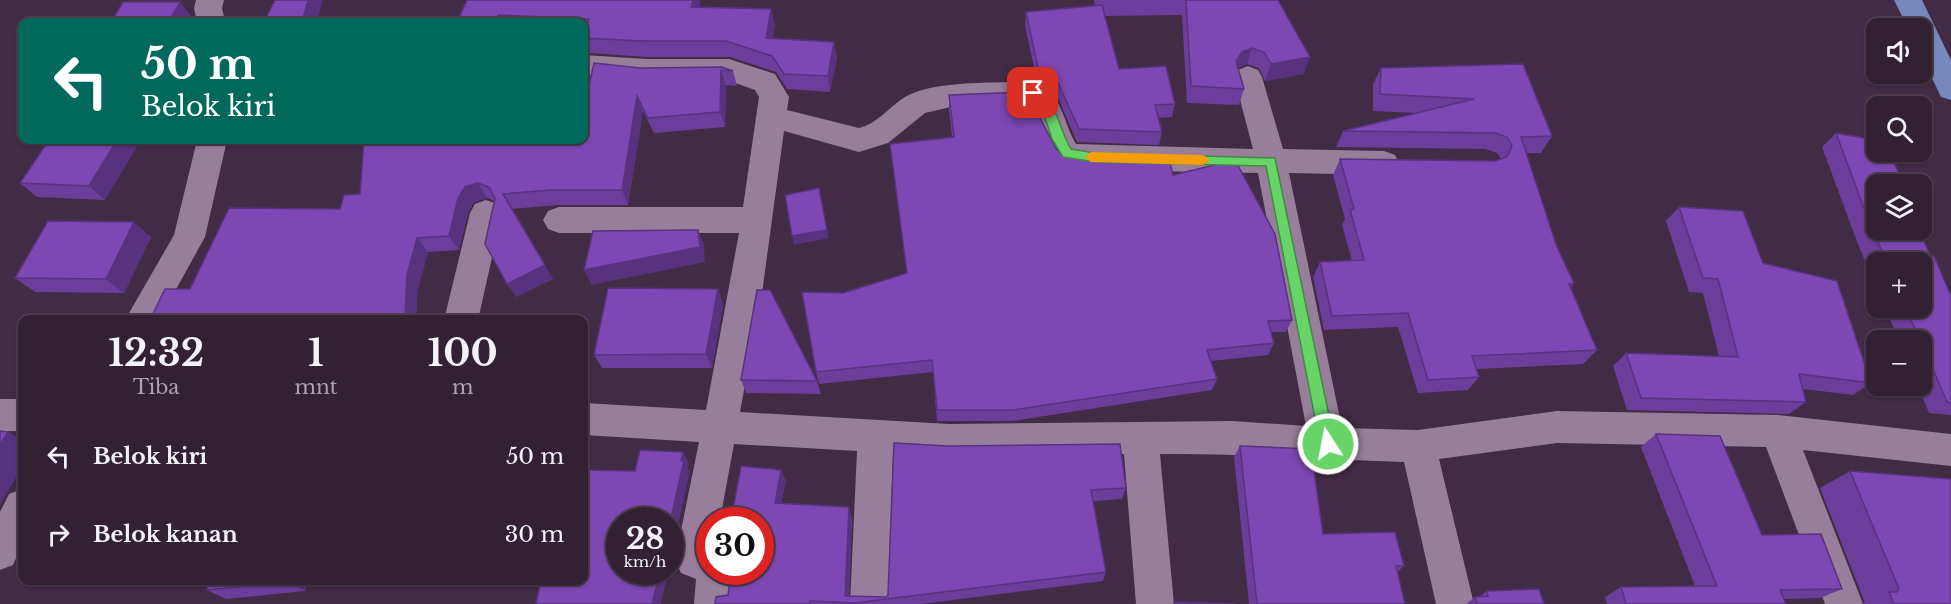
<!DOCTYPE html>
<html lang="id">
<meta charset="utf-8">
<style>
:root{--surface:#322033;--page:#3d2d3f;--text:#f1f3f6;--muted:#a8a3ac;--line:#4d3e4e}
body{margin:0;font-family:"Libre Baskerville",serif;background:var(--page);color:var(--text);height:100vh;display:flex;flex-direction:column;font-size:22px;white-space:nowrap}
*{box-sizing:border-box;margin:0}
p{font-size:20px;color:var(--muted)}
.icon{flex:none;width:33px;height:33px;fill:none;stroke:currentColor;stroke-width:2;stroke-linecap:round;stroke-linejoin:round}
.map{position:relative;flex:1;overflow:hidden}
.drawer{position:absolute;left:18px;top:315px;width:570px;height:270px;display:flex;flex-direction:column;background:var(--surface);border-radius:12px;box-shadow:0 2px 4px #0004,0 0 0 2px var(--line)}
.drawer>*{flex:none}
.top-card{position:absolute;left:18px;top:18px;width:570px;height:126px;border-radius:12px;box-shadow:0 2px 4px #0004,0 0 0 2px var(--line);background:#00695c;color:#fff;overflow:hidden}
.controls{position:absolute;left:1866px;top:18px;display:grid;gap:12px}
.controls a{display:grid;place-items:center;width:66px;height:66px;border-radius:12px;background:var(--surface);box-shadow:0 2px 4px #0004,0 0 0 2px var(--line);font-size:30px}
.speed{position:absolute;left:606px;top:507px;display:flex;gap:12px;font-size:30px;font-weight:700;text-align:center}
.speed>*{display:grid;place-content:center;width:78px;height:78px;border-radius:50%;background:var(--surface);box-shadow:0 2px 4px #0004,0 0 0 2px var(--line);line-height:1}
.speed small{font-size:15px;font-weight:400}
.speed .limit{border:9px solid #d22;background:#fff;color:#111}
.pin{position:absolute;display:grid;place-items:center;width:51px;height:51px;color:#fff;margin:-26px;border-radius:12px;box-shadow:0 3px 9px #0006}
.me{position:absolute;width:66px;margin:-33px;rotate:349deg;stroke-linejoin:round;filter:drop-shadow(0 0 4px #0008)}
.turn{display:flex;align-items:center;gap:21px;height:126px;padding:0 24px;font-size:27px}
.turn .icon{width:78px;height:78px;stroke-width:2.5}
.turn b{display:block;font-size:42px;line-height:51px}
.eta{display:flex;justify-content:space-evenly;align-items:center;height:102px;text-align:center}
.eta b{font-size:36px;font-weight:800;line-height:42px}
ul{padding:0;list-style:none}
li{display:flex;align-items:center;gap:18px;height:78px;padding:0 24px}
li div{flex:1}
li b{display:block;font-size:22px}
li em{font-style:normal}
.map>svg:first-child{display:block}
.lines{fill:none;stroke-linecap:round;stroke-linejoin:round}
.minor{fill:#987e9a;fill-rule:evenodd}
.trunk{fill:#7688bd;fill-rule:evenodd}
.wall{fill:#6c3d9b}
.shaded-wall{fill:#58327e}
.building{fill:#7d47b4;stroke:#58327e;stroke-width:1.5}
.route{fill:#66d467;stroke:#428a43;stroke-width:1.5}
.slow{fill:#f59e0b}
</style>
<div class="map">
<svg width="1951" height="604" viewBox="0 0 1951 604">
<rect width="100%" height="100%" fill="#422b44"/>
<g class="lines">
<path class="minor" d="M196,0H224L222,8L225,22H197L194,8Z
M584,55L646,59H729L775,74L789,97L787,110L859,128C877,124 889,107 905,97C933,80 999,83 1033,82C1063,91 1062,121 1076,144L1253,149L1234,77L1238,70L1248,66L1258,70L1262,77L1283,149L1384,151L1395,155L1399,163L1395,171L1384,175L1289,173L1342,428L1418,430L1557,411L1778,415L1951,434V466L1803,450L1863,604H1825L1766,447L1557,443L1439,459L1474,604H1436L1404,462C1322,460 1242,453 1160,454L1174,604H1136L1124,454L949,456L893,453L888,604H850L857,451L734,444L720,520H710V572H735L732,604H694L696,579L681,573L675,560L699,442L584,435V403L706,410L739,233H559L548,229L543,220L548,211L559,207H743L759,97L755,90L727,80L646,81L584,75ZM1026,104C1040,120 1045,143 1056,162L1095,170L1258,173L1306,426L1232,421L949,424L740,412L763,286L784,131L859,152L888,143L925,113L959,105Z
M197,140H227L205,237L159,320H125L174,235Z
M486,200L497,204L502,213L478,320H444L470,213L475,204Z
M0,399H22V431H0Z
M22,489V545L13,565L0,570V512L9,494Z"/>
<path class="trunk" d="M1894,0H1922L1951,60V100L1941,97L1922,57V28H1908Z"/>
</g>
<path class="wall" d="M467,0L700,3L699,7L775,25L772,38L834,42L837,58L830,92L787,89L776,72L730,57H646L589,53L584,39V22H457Z
M1094,0H1278L1304,74L1265,81L1259,68L1247,64L1238,68L1244,89L1239,105L1187,103L1182,15L1105,16L1119,69L1175,104L1172,117L1158,118L1162,132L1159,145L1077,142L1058,98L1052,90L1037,81L1025,26L1026,12L1095,6Z
M1523,64L1552,136L1541,153H1526L1557,247L1574,283L1571,287L1597,350L1583,364L1476,369L1479,377L1468,390L1418,393L1398,327L1324,330L1313,277L1320,262L1352,261L1342,225L1345,219L1333,175L1340,159L1495,161L1501,159L1497,153L1485,149L1336,147L1343,131L1416,113L1373,111V84L1381,68Z
M640,68L733,71L737,86L726,85L725,127L654,133L643,111L628,205H559L511,209L553,279L516,297L495,201L487,198L474,202L468,212L459,250L428,252L418,289H190L340,209L360,194L584,140Z
M949,95L1057,150L1173,175L1292,320L1286,332H1271L1274,343L1268,355L1211,361L1217,379L1212,390L1013,421H937L933,372L819,384L816,372L906,273L952,137L949,110Z
M1836,133L1930,256L1951,296V415L1929,413L1918,386H1922V340H1899L1885,308H1922V262H1876V288L1856,239L1822,147Z
M49,140L105,200L37,197L20,183Z
M1679,207L1763,263L1871,383L1853,395L1803,389L1806,402L1789,414L1627,410L1613,366L1626,353L1719,356L1703,293L1689,292L1666,221Z
M151,237L124,293L35,292L15,278Z
M723,304L712,368H602L594,355Z
M741,380L817,381L821,394L746,393Z
M1656,434L1762,535L1842,589L1820,598L1784,599L1786,604H1607L1605,597L1621,587L1695,586L1641,447Z
M894,443L1126,488L1122,499L1093,501L1106,572L1103,581L921,604H715L728,595L781,470L786,481L781,503L852,518L849,596L886,597L888,595Z
M1240,446L1323,534L1404,566L1397,572L1405,604H1249L1234,457Z
M1850,471L1951,604H1861L1865,603L1820,488Z
M209,580H307L305,591L226,599L207,590Z
M1487,591L1544,604H1466L1475,597H1479Z"/>
<path class="shaded-wall" d="M308,0H323L317,22H302Z
M693,0H700V3L696,23L691,7Z
M180,2L193,18L190,22H169Z
M771,9L775,25L769,54L766,38Z
M498,15L502,22H496Z
M834,42L837,58L830,92L828,76Z
M1252,48L1247,64L1237,68L1236,61L1242,52Z
M1310,57L1304,74L1265,81L1271,64Z
M721,70L726,85L725,127L720,112Z
M637,96L643,111L628,205L622,190Z
M117,140H141L105,200L89,186Z
M478,183L487,198L474,202L468,212L459,250L449,236L458,198L465,187Z
M503,194L553,279L516,297L507,284Z
M134,222L151,237L124,293L106,279Z
M698,230L704,245L705,262L592,285L584,270Z
M827,230L829,238L794,245L792,236Z
M417,238L428,252L418,289L416,320H405L407,275Z
M718,289L723,304L712,368L706,354Z
M8,432L22,440V467L0,505V445Z
M683,452L689,463L688,468L690,472L670,562V522Z
M781,470L786,481L779,514L775,503Z
M849,507L852,518L848,603L845,596Z
M660,572H668L661,604H652Z
M288,580H307L305,591L288,582Z"/>
<path class="building" d="M275,0H308L302,22H264Z
M467,0H693L691,7L771,9L766,38L834,42L828,76L784,74L772,56L726,41H641L584,38L589,19L498,15L496,22H457Z
M1186,0H1278L1310,57L1271,64L1264,52L1252,48L1242,52L1236,61L1244,89L1191,86Z
M123,2H180L169,22H111Z
M1102,5L1119,69L1166,66L1175,104L1155,105L1162,132L1079,129L1059,85L1053,77L1038,68L1026,12Z
M594,63L640,68L722,67L733,71L721,70L720,112L648,118L637,96L622,190H551L503,194L545,265L507,284L485,244L495,198L489,187L478,183L465,187L458,198L449,236L417,238L407,275L405,320H150L165,289H190L229,208L340,209L344,195L360,194L364,140H584V108Z
M1523,64L1552,136L1521,137L1557,247L1574,283L1569,284L1597,350L1472,356L1479,377L1428,380L1408,313L1332,316L1320,262L1364,260L1350,210L1354,209L1340,159L1495,161L1507,157L1512,146L1507,137L1495,133L1343,131L1474,99L1380,94L1381,68Z
M1026,92L1057,150L1097,158L1169,159L1173,175L1235,160L1275,234L1292,320L1268,321L1274,343L1207,350L1217,379L1013,410H937L932,360L816,372L802,292L843,293L907,273L890,144L954,137L949,95Z
M1836,133L1876,140V152H1890L1903,184H1876V230H1920L1930,256H1934L1951,296V403L1947,402L1922,343V340H1920L1906,308H1922V262H1887L1871,227Z
M49,140H117L89,186L20,183Z
M819,188L827,230L792,236L785,195Z
M1679,207L1743,211L1763,263L1837,281L1871,383L1799,374L1806,402L1641,398L1626,353L1738,357L1718,279L1703,278Z
M48,221L134,222L106,279L15,278Z
M698,230L700,247L584,270L593,231Z
M608,288L718,289L706,354L594,355Z
M757,290H770L817,381L741,380Z
M0,431L8,432L0,445Z
M1656,434L1720,436L1762,535L1821,534L1842,589L1780,590L1786,604H1626L1621,587L1717,586Z
M894,443L948,446L1120,444L1126,488L1091,490L1106,572L854,603L810,601V604H715L716,597L728,595L731,572H760V520H731L741,466L781,470L775,503L849,507L845,596L886,597L888,595Z
M1240,446L1311,449L1323,534L1395,532L1404,566H1396L1405,604H1257Z
M640,450L683,452L681,461H684L670,522V520H620V572H660L652,604H536L541,580H584V470L635,471Z
M1850,471L1951,479V604H1894L1889,592H1897L1899,589Z
M209,580H288V582L207,590Z
M1539,589L1544,604H1477L1475,597L1488,596L1487,591Z
M1174,602L1235,604H1174Z"/>
<path class="route" d="M1033,89C1057,98 1059,130 1071,149L1095,153L1275,158L1335,444L1333,449L1328,451L1320,444L1266,166L1095,162L1063,157L1052,139L1043,111L1027,93Z"/>
<path class="slow" d="M1091,152L1203,155L1210,160L1203,165L1091,162L1085,157Z"/>
</svg>
<div class="controls">
<a><svg class="icon" aria-label="sound" viewBox="0 0 24 24"><path d="M4 9h4l5-4v14l-5-4H4zM17 9q2 3 0 6"/></svg></a>
<a><svg class="icon" aria-label="search" viewBox="0 0 24 24"><circle cx="10" cy="10" r="6"/><path d="M15 15l6 6"/></svg></a>
<a><svg class="icon" aria-label="layers" viewBox="0 0 24 24"><path d="M12 4l9 5-9 5-9-5zM3 14l9 5 9-5"/></svg></a>
<a>+</a>
<a>−</a>
</div>
<div class="speed"><div>28<small>km/h</small></div><div class="limit">30</div></div>
<div class="pin" style="left:1033px;top:93px;background:#d93025"><svg class="icon" aria-label="arrive" viewBox="0 0 24 24"><path d="M6 21V4h12l-3 4 3 4H6"/></svg></div>
<svg class="me" style="left:1328px;top:444px" viewBox="-20 -20 40 40"><circle r="17" fill="#66d467" stroke="#fff" stroke-width="3"/><path d="M0-11L8 9 0 5-8 9z" fill="#fff"/></svg>
<div class="top-card">
<div class="turn"><svg class="icon" aria-label="left" viewBox="0 0 24 24"><path d="M17 20v-9H6M10 6l-5 5 5 5"/></svg><div><b>50 m</b>Belok kiri</div></div>
</div>
<section class="drawer">
<div class="eta">
<div><b>12:32</b><p>Tiba</p></div>
<div><b>1</b><p>mnt</p></div>
<div><b>100</b><p>m</p></div>
</div>
<ul>
<li><svg class="icon" aria-label="left" viewBox="0 0 24 24"><path d="M17 20v-9H6M10 6l-5 5 5 5"/></svg><div><b>Belok kiri</b></div><em>50 m</em></li>
<li><svg class="icon" aria-label="right" viewBox="0 0 24 24"><path d="M7 20v-9h11M14 6l5 5-5 5"/></svg><div><b>Belok kanan</b></div><em>30 m</em></li>
</ul>
</section>
</div>
